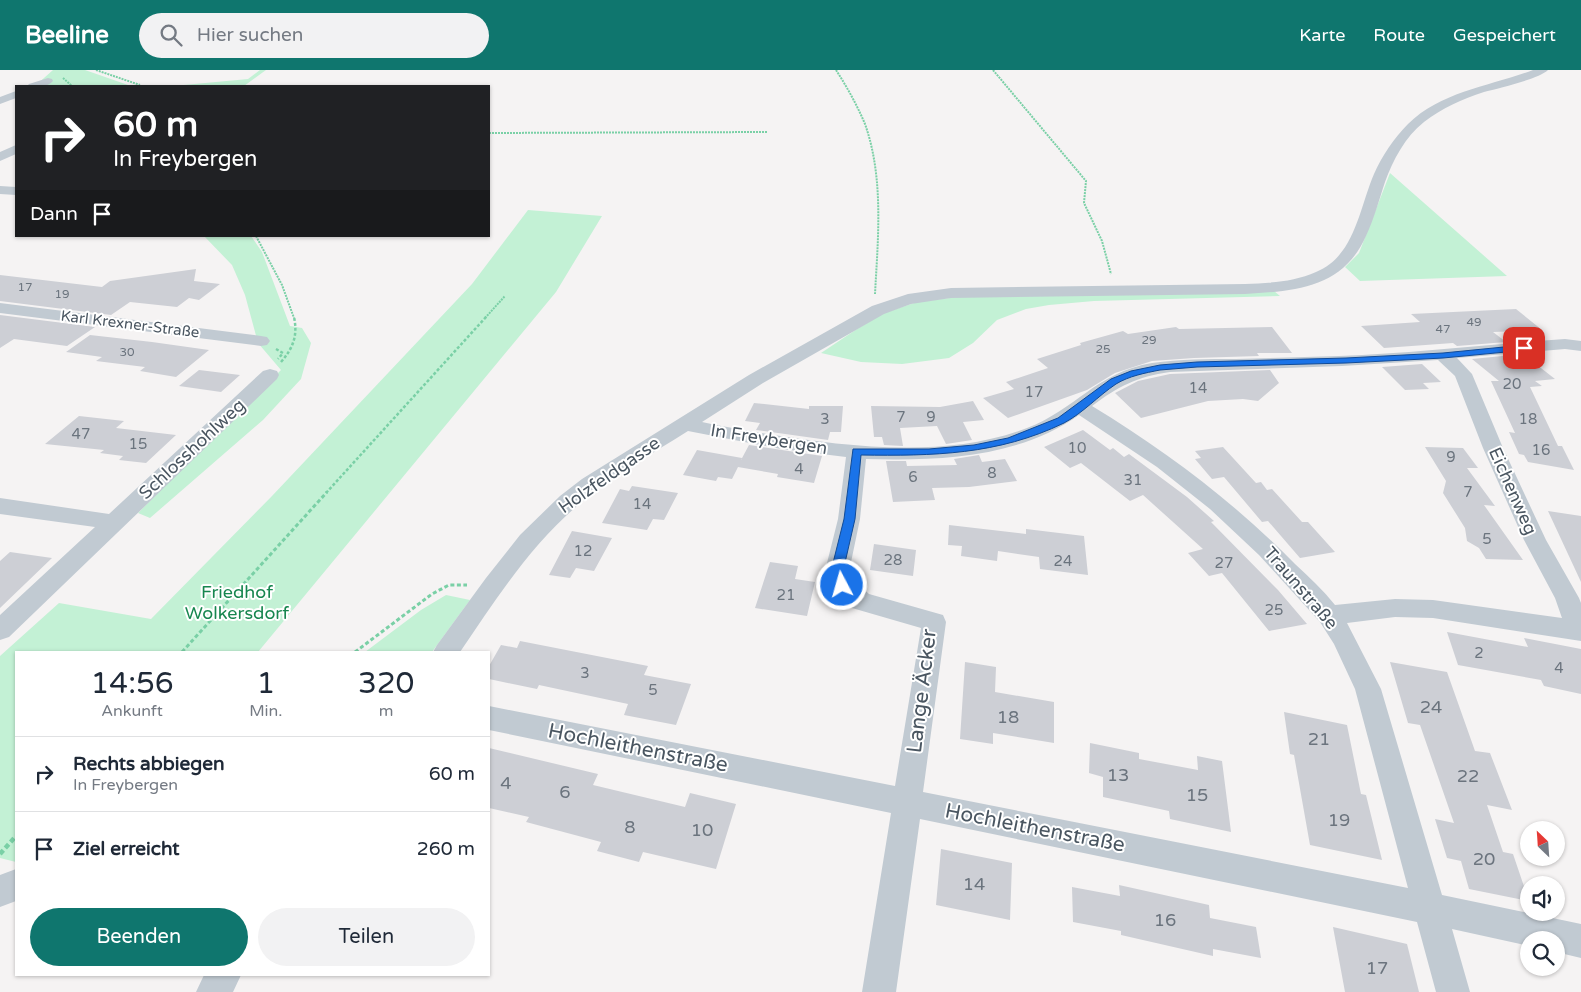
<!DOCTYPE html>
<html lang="de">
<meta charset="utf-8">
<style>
:root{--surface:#fff;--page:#f2f2f3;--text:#1f2937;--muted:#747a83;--line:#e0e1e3;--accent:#0f766e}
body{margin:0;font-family:"Varela Round",sans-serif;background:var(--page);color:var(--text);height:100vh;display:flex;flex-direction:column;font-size:19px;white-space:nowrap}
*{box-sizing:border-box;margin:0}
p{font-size:16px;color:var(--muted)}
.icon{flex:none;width:28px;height:28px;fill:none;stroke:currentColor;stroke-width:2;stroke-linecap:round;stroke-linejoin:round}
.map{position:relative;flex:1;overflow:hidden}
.details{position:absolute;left:15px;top:581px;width:475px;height:325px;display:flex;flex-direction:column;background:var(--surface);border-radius:0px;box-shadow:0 1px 4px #0004}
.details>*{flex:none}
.hud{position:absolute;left:15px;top:15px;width:475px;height:152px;border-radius:0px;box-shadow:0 1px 4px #0004;background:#202124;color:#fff;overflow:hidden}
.needle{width:32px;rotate:335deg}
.buttons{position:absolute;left:1520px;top:751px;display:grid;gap:10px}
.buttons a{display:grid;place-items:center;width:45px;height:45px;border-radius:50%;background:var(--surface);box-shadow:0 1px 4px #0004;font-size:25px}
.pin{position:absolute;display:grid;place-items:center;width:42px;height:42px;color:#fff;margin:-21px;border-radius:10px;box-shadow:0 2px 8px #0006}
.me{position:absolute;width:55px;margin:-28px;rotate:354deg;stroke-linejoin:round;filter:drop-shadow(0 0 4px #0008)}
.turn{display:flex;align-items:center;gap:18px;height:105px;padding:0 15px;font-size:22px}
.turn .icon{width:65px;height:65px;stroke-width:2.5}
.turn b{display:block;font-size:35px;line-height:42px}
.then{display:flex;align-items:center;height:48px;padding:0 15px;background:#0003;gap:10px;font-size:19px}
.eta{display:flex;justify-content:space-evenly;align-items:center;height:85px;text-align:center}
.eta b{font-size:30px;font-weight:600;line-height:35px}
.primary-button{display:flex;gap:10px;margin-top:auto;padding:10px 15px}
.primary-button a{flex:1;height:58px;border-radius:30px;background:var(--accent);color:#fff;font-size:20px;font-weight:600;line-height:58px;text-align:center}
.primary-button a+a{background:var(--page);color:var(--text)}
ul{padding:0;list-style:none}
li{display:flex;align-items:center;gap:15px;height:75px;padding:0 15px;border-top:1px solid var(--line)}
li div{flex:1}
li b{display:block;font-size:19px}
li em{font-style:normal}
header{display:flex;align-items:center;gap:30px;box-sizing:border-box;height:70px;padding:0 25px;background:var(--accent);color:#fff}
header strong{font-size:24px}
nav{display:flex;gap:28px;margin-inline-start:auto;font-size:18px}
.search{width:350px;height:45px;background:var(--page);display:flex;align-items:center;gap:12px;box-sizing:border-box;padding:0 18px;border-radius:28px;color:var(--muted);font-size:19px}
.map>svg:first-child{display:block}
.green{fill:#c3f1d5}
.building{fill:#cdcfd5}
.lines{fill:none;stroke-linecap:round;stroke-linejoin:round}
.path-far3{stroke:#7ad0a6;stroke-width:2;stroke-dasharray:2 1;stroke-linecap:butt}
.path-far2{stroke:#7ad0a6;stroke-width:2.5;stroke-dasharray:3 2;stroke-linecap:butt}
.path-far1{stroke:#7ad0a6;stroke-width:3;stroke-dasharray:4 2.5;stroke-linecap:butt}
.path{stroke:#7ad0a6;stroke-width:4.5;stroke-dasharray:5 3;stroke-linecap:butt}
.street{fill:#c1cad2;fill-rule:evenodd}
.route{fill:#1a73e8;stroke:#114b97}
.labels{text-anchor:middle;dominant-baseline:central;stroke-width:4;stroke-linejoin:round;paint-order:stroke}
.far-number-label{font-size:12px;fill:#6b747e}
.far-street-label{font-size:15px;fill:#4a5661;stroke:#fff}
.number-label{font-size:15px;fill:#6b747e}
.street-label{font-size:18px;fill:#4a5661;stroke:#fff}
.park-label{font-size:18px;fill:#17864f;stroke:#fff}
.near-number-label{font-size:18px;fill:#6b747e}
.near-street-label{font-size:21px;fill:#4a5661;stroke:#fff}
</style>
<header>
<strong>Beeline</strong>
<div class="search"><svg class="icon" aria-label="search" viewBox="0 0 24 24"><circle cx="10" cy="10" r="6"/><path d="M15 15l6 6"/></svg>Hier suchen</div>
<nav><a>Karte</a><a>Route</a><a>Gespeichert</a></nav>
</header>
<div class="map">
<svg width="1581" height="922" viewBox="0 0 1581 922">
<rect width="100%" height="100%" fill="#f5f3f3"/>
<path class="green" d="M53,0H85L131,16H173L248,9L260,0H266L244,16H35Z
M1390,103L1507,206L1360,211L1345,197L1359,183Z
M528,140L602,146L556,222L258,582H16V792L0,788V586L59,533L151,549L272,426L472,214Z
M204,166H251L262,182L290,256L302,258L311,273L301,309L263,350L150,448L138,443L281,300L258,273L245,225L232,195Z
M1274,221L1280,226L1094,231L1049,235L1026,239L997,250L973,273L949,288L902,294L861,292L821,283L857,259L884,243L917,232L974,225Z
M446,525L470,530L432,582H365L421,540Z"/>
<path class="building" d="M196,199L194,211L220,214L199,230L189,228L177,237L130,232L111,245L0,231V205L102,217L110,211Z
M1516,239L1542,260L1493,262L1506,272L1457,276L1453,273L1384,278L1361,256L1420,252L1411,244Z
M0,245L95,257L67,276L14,269L0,278Z
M1176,257L1179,259L1272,257L1292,283H1257L1259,286L1194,288L1152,291L1115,303L1087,320L1008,348L983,328L1014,319L1006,312L1048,298L1037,289L1081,275L1080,273L1123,261L1128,264Z
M90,265L152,272L209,280L176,307L140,301L145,297L96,291L102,287L66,282Z
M1523,284L1555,309L1535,311L1542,316L1530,317L1558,376H1562L1574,400L1528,392L1524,385L1519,384L1509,362L1515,363L1491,311H1499L1472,289Z
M1422,294L1441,312L1423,313L1429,319L1405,320L1382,297Z
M199,300L240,305L221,322L179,316Z
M1270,300L1279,313L1258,331L1243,329L1208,331L1141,348L1115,323L1138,311L1170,304Z
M973,331L984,350L963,352L972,370L946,374L937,356L900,358L903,376L884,375L882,367H874L871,336L940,337Z
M754,333L809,339V336H843L841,362H830L828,370L756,360L760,353L745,351Z
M79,346L124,351L116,358L176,365L146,393L119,390L123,386L100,383L104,380L45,374Z
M1083,360L1110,380L1113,378L1124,387L1129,384L1187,427L1214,451L1211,452L1278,520L1307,554L1269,561L1222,503L1209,506L1188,483L1203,479L1143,425L1130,431L1081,393L1070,398L1044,377Z
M749,375L822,386L814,413L777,407L778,404L738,397L732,409L718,407L716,411L683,405L697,380L742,388L741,390Z
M1223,377L1256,413L1261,412L1267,420L1272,419L1302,452H1308L1335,482L1300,488L1268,451L1262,452L1224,407L1212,409L1195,389L1201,388L1195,381Z
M1425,377L1463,378L1478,398H1467L1495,436L1484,435L1523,490L1486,489L1479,478L1467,471L1465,458L1443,423L1446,411Z
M979,385L982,392L1005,389L1017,411L969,417L932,418L935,430L893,432L886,391H906L907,396L957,395L954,389Z
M632,416L678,423L664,450L653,449L647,460L602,453L620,419L629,421Z
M1548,441L1581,446V512Z
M949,455L1026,464V459L1084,466L1088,505L1040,499L1039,487L998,481L997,491L961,486L962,476L948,475Z
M572,461L612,468L594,501L576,498L570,508L549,505Z
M874,474L916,480L913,506L870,500Z
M10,482L52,488L0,538V491Z
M770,492L798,496L795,509L815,512L807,546L755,538Z
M1447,562L1528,577L1524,568L1581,579V624L1544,616L1541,610L1458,595Z
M520,571L648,596L644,605L691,614L676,655L624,645L628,634L539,615L537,619L489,609V596L501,575L517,578Z
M965,592L996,597L995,622L1054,632V673L993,663V674L960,669Z
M1390,592L1447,602L1475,681L1490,683L1512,740L1487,735L1503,782L1513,784L1529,831L1469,819L1461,791L1447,788L1435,749L1454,753L1420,655L1408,653Z
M1284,642L1347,655L1361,724L1366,725L1382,790L1310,775L1294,685L1290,684Z
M1090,673L1139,683V689L1198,700L1197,686L1222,691L1231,762L1170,749L1169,741L1103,727V707L1089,703Z
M489,678L598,704L593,715L685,737L690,723L736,734L716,799L643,782L639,792L597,781L601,772L526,752L529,747L489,738Z
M941,779L1012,793L1010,850L936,835Z
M1119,815L1209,835L1210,848L1256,857L1261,888L1213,879V886L1121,865V861L1073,852L1072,817L1120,826Z
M1333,857L1407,874L1419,922H1345Z"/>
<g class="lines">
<path class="path-far3" d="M96,0L140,15
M836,0C847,17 857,35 865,54C884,108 878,168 875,224
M993,0L1086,111L1084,133L1102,171L1111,204
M63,8L72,16
M489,63L767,62
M256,166L282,215L294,248
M485,248L505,226"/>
<path class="path-far2" d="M276,279L283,283L278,289
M281,292C293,278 298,266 294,247
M326,423L486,247"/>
<path class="path-far1" d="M182,582L327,422
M355,582L432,524L449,515H467"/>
<path class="path" d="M0,784L16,766"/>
<path class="street" d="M1533,0H1548C1539,9 1499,18 1484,22C1462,29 1442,38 1424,52C1405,67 1393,90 1385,112C1379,130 1374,149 1366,166C1343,218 1296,221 1245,224L951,228L911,234L884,244L763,313L702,352C723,357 745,360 767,364C851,377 946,389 1027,358C1075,340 1097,302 1152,293C1180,289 1208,289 1236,289C1271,288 1305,287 1339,286C1414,283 1490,274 1565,269L1581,271V281L1565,279L1457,288L1472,304L1503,378L1546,470L1579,528L1581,533V571L1433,548L1395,547L1347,553L1381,619L1442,825L1581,854V888L1556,882V870H1529V876L1452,859L1470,922H1436L1417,852L920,749L896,922H862L891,743L489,660V636L895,716L921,558L852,538L834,521L826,507V497L838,449L846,387L781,379L688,361C650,385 610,407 577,436C529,477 495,531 460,582H433L437,575L486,508L520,465L560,426L582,409L749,305L872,236L908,224L951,218L1245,214C1269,213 1294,212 1316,202C1355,186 1359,139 1374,104C1382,86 1394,68 1408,54C1442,21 1491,16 1533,0ZM1438,290L1455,306L1483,378L1524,470L1555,528L1562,548L1433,530L1395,529L1335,535C1323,520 1309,507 1295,494C1234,432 1166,381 1092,336C1119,316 1136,307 1170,302L1342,296ZM1079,345L1157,397L1210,439L1259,485L1320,552L1334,574L1355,619L1408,818L923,722L946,552L943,545L869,524L850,507V497L860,449L866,389C939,391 1018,388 1079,345Z
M48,8L52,9L53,11C47,18 36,17 27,16L29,14Z
M16,21V28L0,34V27Z
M16,75V84L0,91V82Z
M0,116L16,117V125L0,124Z
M0,233L261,266L267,267L270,271L267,275L261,276L0,243Z
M270,299L277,301L279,305L277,309L9,567L0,570V545L95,457L0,444V428L109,444L263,301Z
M16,799V831L0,837V805Z
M204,905H241L233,922H196Z"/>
</g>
<path class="route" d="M1524,275L1529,278L1527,280L1443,288L1346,293L1197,297L1160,300C1145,303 1129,306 1116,314C1098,326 1083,343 1064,353C998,385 933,386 861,385L855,449L844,497V507L848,515L846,518H837L832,507V497L844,449L853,379H929L974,375L1008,368L1058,348L1111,309L1131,301L1160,295L1197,292L1346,288L1443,283Z"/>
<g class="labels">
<g class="far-number-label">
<text x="25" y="217">17</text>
<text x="62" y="224">19</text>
<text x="1474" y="252">49</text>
<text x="1443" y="259">47</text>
<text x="1149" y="270">29</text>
<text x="1103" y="279">25</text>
<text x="127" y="282">30</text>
</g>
<g class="far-street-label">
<text transform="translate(130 254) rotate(7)">Karl Krexner-Straße</text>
</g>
<g class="number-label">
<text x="1512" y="314">20</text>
<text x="1198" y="318">14</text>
<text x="1034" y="322">17</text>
<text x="901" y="347">7</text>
<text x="931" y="347">9</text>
<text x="825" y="349">3</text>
<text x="1528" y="349">18</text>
<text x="81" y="364">47</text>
<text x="138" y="374">15</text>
<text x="1077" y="378">10</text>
<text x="1541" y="380">16</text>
<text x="1451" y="387">9</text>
<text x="799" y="399">4</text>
<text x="992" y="403">8</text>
<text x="913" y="407">6</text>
<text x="1133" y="410">31</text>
<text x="1468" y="422">7</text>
<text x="642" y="434">14</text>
<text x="1487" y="469">5</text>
<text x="583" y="481">12</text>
<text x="893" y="490">28</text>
<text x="1063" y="491">24</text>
<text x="1224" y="493">27</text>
<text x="786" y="525">21</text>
<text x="1274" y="540">25</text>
<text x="1479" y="583">2</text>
<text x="1559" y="598">4</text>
<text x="585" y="603">3</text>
<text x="653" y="620">5</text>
</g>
<g class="street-label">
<text transform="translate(769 369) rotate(9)">In Freybergen</text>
<text transform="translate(192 379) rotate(-43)">Schlosshohlweg</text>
<text transform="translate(609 405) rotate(-35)">Holzfeldgasse</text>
<text transform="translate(1513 421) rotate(66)">Eichenweg</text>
<text transform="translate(1301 518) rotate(49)">Traunstraße</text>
</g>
<g class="park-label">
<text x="237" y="522">Friedhof<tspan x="237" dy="21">Wolkersdorf</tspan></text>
</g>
<g class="near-number-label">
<text x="1431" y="637">24</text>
<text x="1008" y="647">18</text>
<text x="1319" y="669">21</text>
<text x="1118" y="705">13</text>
<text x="1468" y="706">22</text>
<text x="506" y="713">4</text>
<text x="565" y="722">6</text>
<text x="1197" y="725">15</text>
<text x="1339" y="750">19</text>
<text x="630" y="757">8</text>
<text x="702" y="760">10</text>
<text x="1484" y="789">20</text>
<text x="974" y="814">14</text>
<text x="1165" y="850">16</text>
<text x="1377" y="898">17</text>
</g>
<g class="near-street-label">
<text transform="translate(922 621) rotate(-83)">Lange Äcker</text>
<text transform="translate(638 678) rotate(11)">Hochleithenstraße</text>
<text transform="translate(1035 758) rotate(11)">Hochleithenstraße</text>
</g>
</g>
</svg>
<div class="buttons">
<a><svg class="needle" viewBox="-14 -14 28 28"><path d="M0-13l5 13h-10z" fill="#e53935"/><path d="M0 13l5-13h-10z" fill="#747a83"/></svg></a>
<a><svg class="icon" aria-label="sound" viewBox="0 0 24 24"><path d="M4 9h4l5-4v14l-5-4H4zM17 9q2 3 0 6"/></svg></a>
<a><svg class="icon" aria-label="search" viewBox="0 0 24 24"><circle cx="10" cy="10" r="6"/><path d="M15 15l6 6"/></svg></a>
</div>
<div class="pin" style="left:1524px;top:278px;background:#d93025"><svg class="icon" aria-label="arrive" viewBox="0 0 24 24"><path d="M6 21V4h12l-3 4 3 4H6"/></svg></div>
<svg class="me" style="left:842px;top:515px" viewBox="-20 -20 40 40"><circle r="17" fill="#1a73e8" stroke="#fff" stroke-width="3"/><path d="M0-11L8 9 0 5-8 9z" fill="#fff"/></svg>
<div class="hud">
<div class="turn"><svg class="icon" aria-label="right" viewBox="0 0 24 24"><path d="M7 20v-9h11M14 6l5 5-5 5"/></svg><div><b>60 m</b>In Freybergen</div></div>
<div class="then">Dann<svg class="icon" aria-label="arrive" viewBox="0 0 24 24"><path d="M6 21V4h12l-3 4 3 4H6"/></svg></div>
</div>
<section class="details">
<div class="eta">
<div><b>14:56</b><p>Ankunft</p></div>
<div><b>1</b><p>Min.</p></div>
<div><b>320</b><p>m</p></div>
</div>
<ul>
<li><svg class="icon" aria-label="right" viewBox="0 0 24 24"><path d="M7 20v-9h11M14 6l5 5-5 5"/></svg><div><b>Rechts abbiegen</b><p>In Freybergen</p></div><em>60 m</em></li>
<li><svg class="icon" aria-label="arrive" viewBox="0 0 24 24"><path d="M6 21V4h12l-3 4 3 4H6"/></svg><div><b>Ziel erreicht</b></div><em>260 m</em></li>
</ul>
<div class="primary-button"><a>Beenden</a><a>Teilen</a></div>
</section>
</div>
